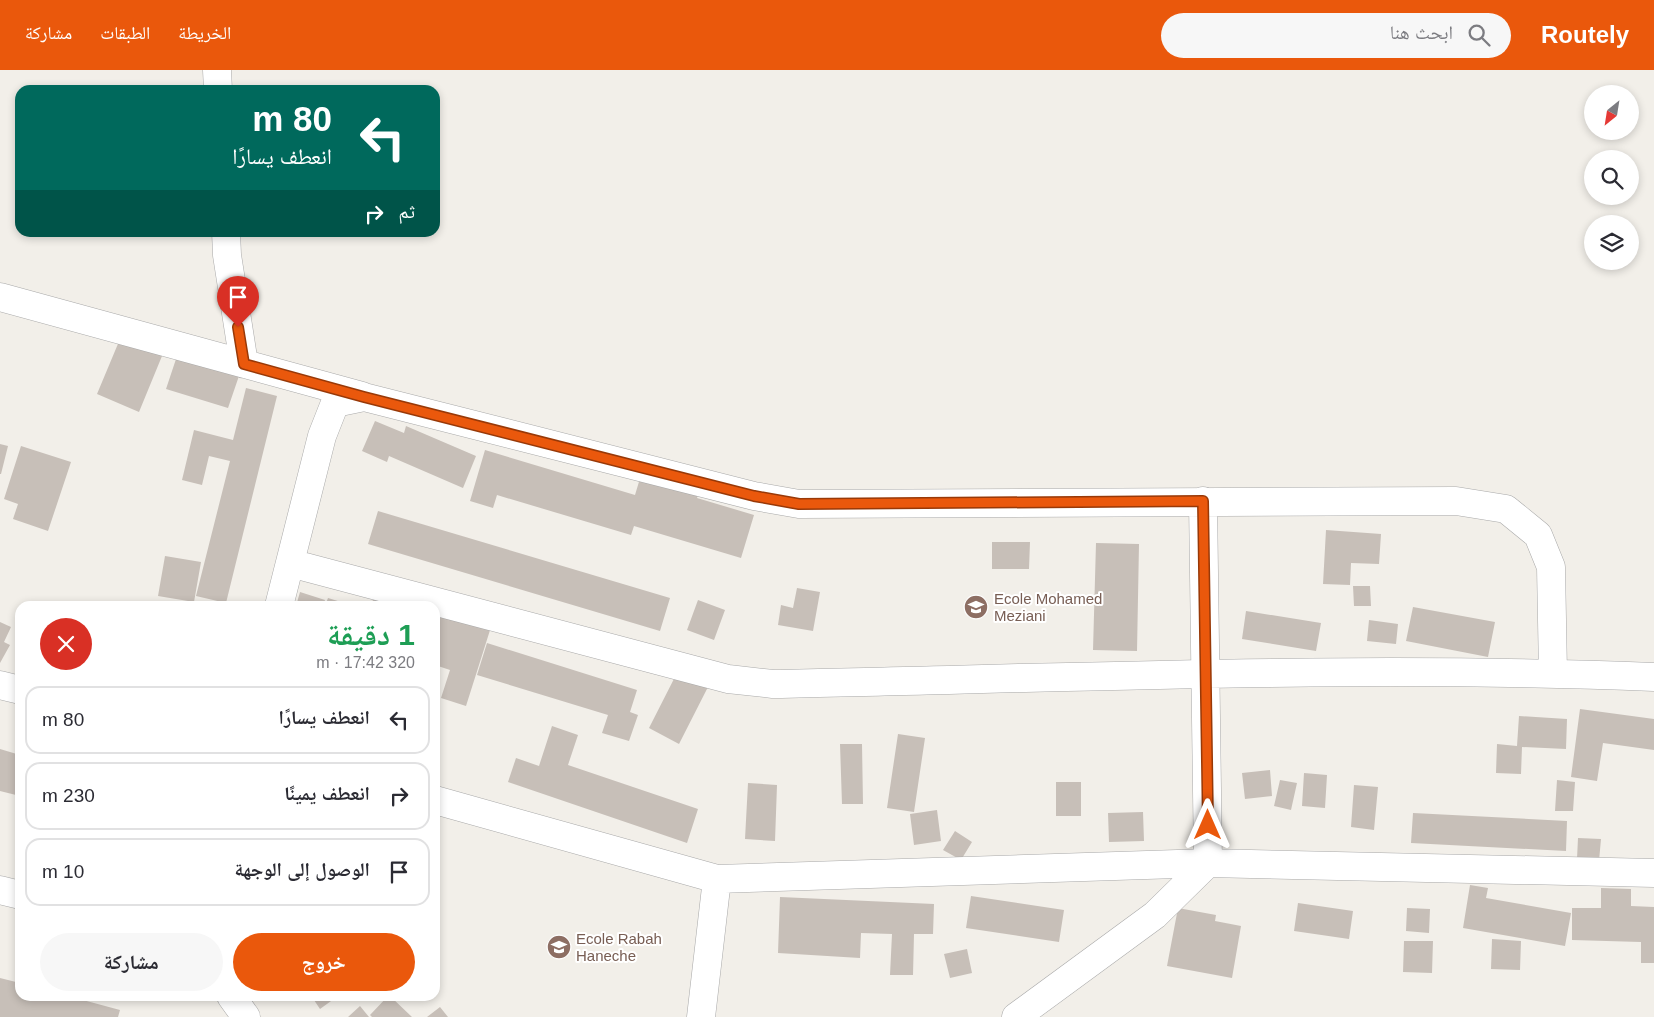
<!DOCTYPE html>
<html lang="ar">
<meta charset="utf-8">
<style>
:root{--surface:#fff;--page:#f7f7f7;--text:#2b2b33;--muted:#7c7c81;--line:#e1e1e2;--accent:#ea580c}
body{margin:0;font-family:Arial,"Noto Naskh Arabic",sans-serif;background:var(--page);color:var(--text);direction:rtl;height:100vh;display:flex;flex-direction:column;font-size:19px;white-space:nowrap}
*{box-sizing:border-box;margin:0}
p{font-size:16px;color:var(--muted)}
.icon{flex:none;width:28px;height:28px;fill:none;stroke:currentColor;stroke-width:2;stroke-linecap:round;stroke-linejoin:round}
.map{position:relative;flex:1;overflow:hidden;direction:ltr}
.panel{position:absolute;left:15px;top:531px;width:425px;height:400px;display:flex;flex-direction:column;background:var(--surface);border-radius:15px;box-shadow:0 2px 8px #0003;direction:rtl}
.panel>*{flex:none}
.guide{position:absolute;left:15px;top:15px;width:425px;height:152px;border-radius:15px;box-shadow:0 2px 8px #0003;direction:rtl;background:#00695c;color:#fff;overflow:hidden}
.needle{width:32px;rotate:210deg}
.tools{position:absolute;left:1584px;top:15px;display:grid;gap:10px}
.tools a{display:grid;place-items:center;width:55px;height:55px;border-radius:50%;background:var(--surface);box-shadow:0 2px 8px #0003;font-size:25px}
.pin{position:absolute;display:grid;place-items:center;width:42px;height:42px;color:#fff;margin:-51px -21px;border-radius:50% 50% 50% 0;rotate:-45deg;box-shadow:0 0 5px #0007}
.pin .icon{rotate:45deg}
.me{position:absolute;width:55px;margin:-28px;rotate:0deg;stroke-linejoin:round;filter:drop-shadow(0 0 4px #0008)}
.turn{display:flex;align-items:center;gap:18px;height:105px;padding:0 25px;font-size:22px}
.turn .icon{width:65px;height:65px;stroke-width:2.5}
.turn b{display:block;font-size:35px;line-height:42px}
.then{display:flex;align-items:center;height:48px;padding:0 25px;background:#0003;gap:10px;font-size:19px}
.round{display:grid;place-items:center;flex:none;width:52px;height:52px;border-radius:26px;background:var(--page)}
.overview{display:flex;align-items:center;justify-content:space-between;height:85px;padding:0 25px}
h1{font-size:30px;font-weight:700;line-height:38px;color:#1e9e55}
.primary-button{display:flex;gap:10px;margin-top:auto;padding:10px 25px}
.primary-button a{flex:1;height:58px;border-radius:30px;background:var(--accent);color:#fff;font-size:20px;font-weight:700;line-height:58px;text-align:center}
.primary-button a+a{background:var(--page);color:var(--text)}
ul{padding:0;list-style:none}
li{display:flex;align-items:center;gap:15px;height:68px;margin:0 10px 8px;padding:0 15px;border:2px solid var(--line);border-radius:15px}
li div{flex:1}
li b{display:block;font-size:19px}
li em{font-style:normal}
header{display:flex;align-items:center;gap:30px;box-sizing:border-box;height:70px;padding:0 25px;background:var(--accent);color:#fff}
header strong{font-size:24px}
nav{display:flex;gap:28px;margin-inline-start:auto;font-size:18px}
.search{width:350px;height:45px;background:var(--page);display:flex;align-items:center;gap:12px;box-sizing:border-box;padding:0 18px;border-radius:28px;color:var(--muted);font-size:19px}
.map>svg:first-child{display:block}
.building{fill:#c7bfb8}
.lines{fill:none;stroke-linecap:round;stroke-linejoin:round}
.minor-casing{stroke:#a9a9a9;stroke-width:29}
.minor{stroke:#fff;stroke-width:28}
.route-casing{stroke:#983908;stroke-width:12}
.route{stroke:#ea580c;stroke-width:9}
.labels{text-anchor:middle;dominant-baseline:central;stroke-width:4;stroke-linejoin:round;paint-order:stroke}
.education-label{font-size:15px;fill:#785e54;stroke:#fff;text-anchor:start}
</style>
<header>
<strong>Routely</strong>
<div class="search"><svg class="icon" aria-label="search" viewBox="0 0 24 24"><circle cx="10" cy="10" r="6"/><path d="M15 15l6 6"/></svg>ابحث هنا</div>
<nav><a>الخريطة</a><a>الطبقات</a><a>مشاركة</a></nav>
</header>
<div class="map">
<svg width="1654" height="947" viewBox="0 0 1654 947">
<rect width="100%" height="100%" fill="#f2efe9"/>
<path class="building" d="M120,269L162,286L139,342L97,324Z
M178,283L240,303L228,338L166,319Z
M246,318L277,326L226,533L196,526L230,391L209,386L202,415L182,410L194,360L233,370Z
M375,351L404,363L406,356L476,386L463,418L389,386L387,392L362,381Z
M0,374L8,376L1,404H0Z
M21,376L71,392L48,461L13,449L18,434L4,429Z
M485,380L635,425L641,405L699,422L697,428L754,445L741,488L634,456L631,465L497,425L493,438L470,431Z
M378,441L670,528L660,561L368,474Z
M1326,460L1381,464L1379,494L1351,493L1350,515L1323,514Z
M992,472H1030L1029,499H992Z
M1096,473L1139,474L1137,581L1093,580Z
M165,486L201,492L194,532L158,526Z
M1353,516H1370L1371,536H1354Z
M797,518L820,522L813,561L778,555L781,535L793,538Z
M300,522L325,530L323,536H296Z
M375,523L412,536H371Z
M328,528L354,536H325Z
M698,530L725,540L714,570L687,560Z
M1413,537L1495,552L1488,587L1406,571Z
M437,540L491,557L466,636L441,628L450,600L435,595Z
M1246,541L1321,553L1316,581L1242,569Z
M1369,550L1398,554L1396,574L1367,571Z
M0,552L11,557L4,572L10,575L0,593Z
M487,573L637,620L630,642L638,645L629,671L602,663L608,645L477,605Z
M679,599L709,615L679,674L649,658Z
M1580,639L1654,649V680L1603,673L1597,711L1571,707Z
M1519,646L1567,649L1566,679L1522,677L1521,704L1496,703L1497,674L1517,676Z
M552,656L578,665L568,695L698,739L687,773L508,712L516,688L539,696Z
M898,664L925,668L914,742L887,738Z
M840,674H862L863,734H842Z
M0,679L20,685V726L0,721Z
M1270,700L1272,726L1245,729L1242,703Z
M1304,703L1327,705L1325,738L1302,736Z
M1280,710L1297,713L1291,740L1274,736Z
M1557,710L1575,712L1573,741H1555Z
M1056,712H1081V746H1056Z
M748,713L777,715L775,771L745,769Z
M1354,715L1378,717L1374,760L1351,757Z
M937,740L941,771L914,775L910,744Z
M1143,742L1144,771L1109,772L1108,743Z
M1413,743L1567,751L1566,781L1411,773Z
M955,761L972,772L961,790L943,780Z
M1578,768L1601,769L1599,791L1577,789Z
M1470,815L1488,818L1486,828L1571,843L1565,876L1463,858Z
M1601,818L1631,819V836L1654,837V893H1641V872L1572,870V838H1601Z
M971,826L1064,840L1059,872L966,858Z
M780,827L934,834L933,864H914L913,905H890L892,864L861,863L860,888L778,883Z
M1298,833L1353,841L1349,869L1294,861Z
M1178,838L1216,845L1215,851L1241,856L1232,908L1167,896Z
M1407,838L1430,839L1429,863L1406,861Z
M1492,869L1521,871L1520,900L1491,899Z
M1404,871H1433L1432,903L1403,902Z
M967,879L972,903L950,908L944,884Z
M0,908L20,913V926H68L120,940L118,947H0Z
M319,926H338L320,939L314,930Z
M388,926H390L412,947H372L370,945Z
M360,936L369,947H348Z
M440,937L448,947H427Z"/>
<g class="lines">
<g class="minor-casing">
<path id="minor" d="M217,0L218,20
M226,162L227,185L244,294
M0,227L362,326
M290,493L728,609L773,614C1066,608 1361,595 1654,607
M279,536L322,366L335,333L364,327L754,426L799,434L1456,431L1506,439L1538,465L1551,497L1553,603
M0,615L20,620
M435,730L717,809L1208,793L1654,803
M0,820L20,825
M231,926L246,947
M701,947L717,809
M1016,947L1155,845L1208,793L1203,431"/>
</g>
<use href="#minor" class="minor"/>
</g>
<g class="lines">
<g class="route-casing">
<path id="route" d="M238,257L244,294L364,327L754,426L799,434L1203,431L1208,755"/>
</g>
<use href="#route" class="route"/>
</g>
<defs>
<g id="school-disc" transform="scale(1.25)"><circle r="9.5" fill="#8d6e63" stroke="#fff"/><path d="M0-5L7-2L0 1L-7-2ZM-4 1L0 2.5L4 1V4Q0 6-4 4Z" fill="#fff"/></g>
</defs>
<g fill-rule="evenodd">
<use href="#school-disc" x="976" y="537"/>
<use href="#school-disc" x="559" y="877"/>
</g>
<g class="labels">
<g class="education-label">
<text x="994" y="528">Ecole Mohamed<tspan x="994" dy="17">Meziani</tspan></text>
<text x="576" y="868">Ecole Rabah<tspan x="576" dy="17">Haneche</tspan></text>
</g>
</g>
</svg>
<div class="tools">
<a><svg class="needle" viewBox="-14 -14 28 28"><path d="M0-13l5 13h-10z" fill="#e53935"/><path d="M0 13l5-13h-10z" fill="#7c7c81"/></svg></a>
<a><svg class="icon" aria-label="search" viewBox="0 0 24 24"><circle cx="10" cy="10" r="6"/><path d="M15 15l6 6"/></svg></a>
<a><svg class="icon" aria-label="layers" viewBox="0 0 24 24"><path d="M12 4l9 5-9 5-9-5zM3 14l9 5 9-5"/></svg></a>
</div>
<div class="pin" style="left:238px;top:257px;background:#d93025"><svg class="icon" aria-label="arrive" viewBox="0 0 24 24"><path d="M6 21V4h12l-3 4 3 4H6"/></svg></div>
<svg class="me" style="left:1208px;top:755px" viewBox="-20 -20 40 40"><path d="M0-17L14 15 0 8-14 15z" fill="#ea580c" stroke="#fff" stroke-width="4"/></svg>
<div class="guide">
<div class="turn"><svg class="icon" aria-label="left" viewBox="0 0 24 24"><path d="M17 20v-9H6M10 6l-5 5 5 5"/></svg><div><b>80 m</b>انعطف يسارًا</div></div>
<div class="then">ثم<svg class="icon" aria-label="right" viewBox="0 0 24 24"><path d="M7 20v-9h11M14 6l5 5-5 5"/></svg></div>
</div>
<section class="panel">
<div class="overview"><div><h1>1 دقيقة</h1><p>320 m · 17:42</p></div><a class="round" style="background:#d93025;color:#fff"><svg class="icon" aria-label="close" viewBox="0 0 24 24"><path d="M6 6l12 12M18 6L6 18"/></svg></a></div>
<ul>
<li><svg class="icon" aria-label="left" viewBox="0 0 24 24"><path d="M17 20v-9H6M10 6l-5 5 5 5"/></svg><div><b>انعطف يسارًا</b></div><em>80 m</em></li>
<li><svg class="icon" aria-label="right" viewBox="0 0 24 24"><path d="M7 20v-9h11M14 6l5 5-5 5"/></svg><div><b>انعطف يمينًا</b></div><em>230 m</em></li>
<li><svg class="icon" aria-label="arrive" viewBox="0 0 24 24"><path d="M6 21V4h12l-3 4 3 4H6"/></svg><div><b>الوصول إلى الوجهة</b></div><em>10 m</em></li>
</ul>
<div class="primary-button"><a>خروج</a><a>مشاركة</a></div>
</section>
</div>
